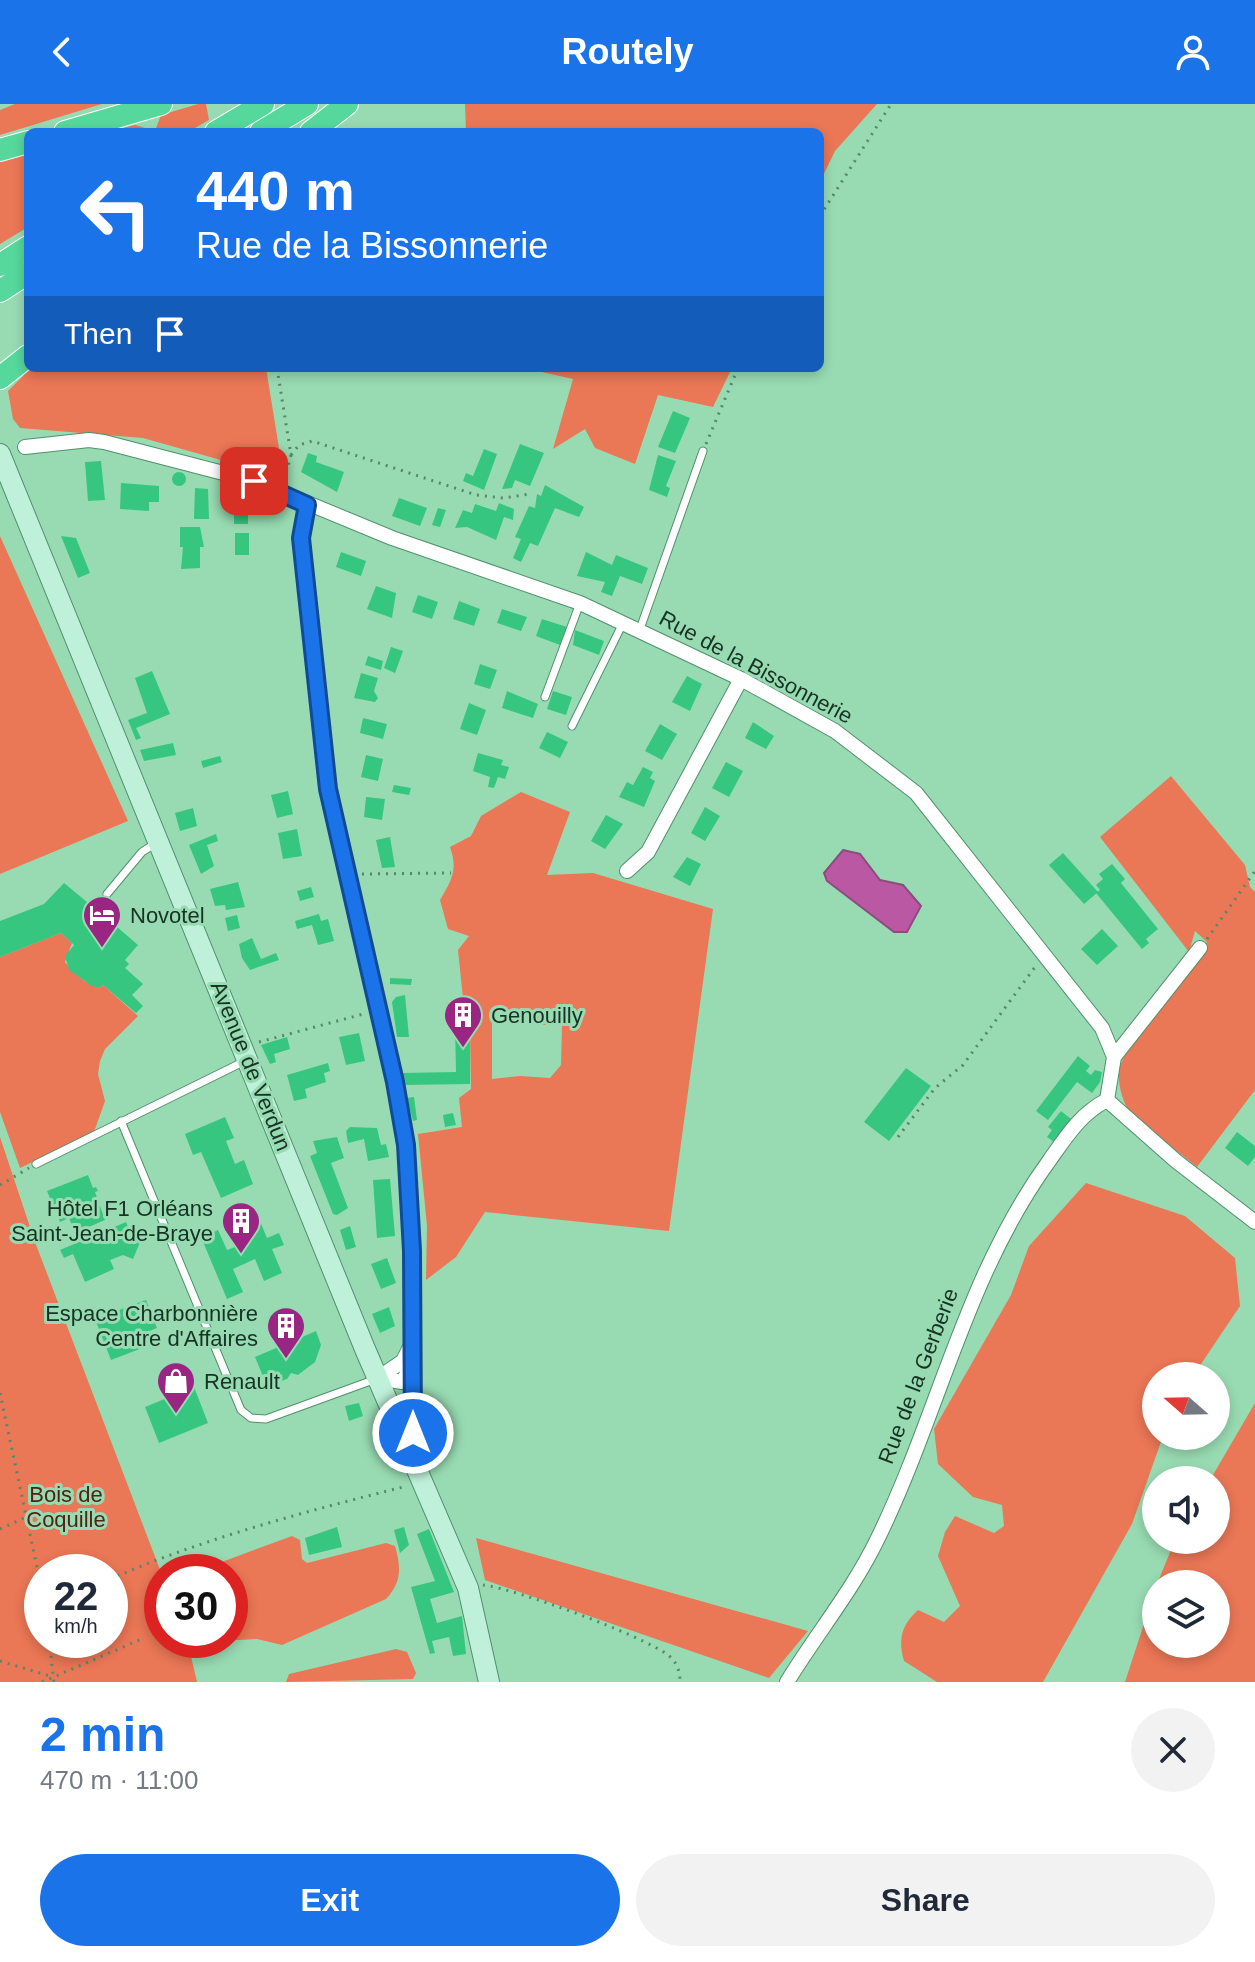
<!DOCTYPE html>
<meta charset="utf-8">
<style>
:root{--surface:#fff;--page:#f2f2f3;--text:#1f2937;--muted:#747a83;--accent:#1a73e8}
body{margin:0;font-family:Helvetica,sans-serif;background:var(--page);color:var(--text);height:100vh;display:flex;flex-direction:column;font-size:30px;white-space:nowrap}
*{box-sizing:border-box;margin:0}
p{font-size:26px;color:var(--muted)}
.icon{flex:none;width:44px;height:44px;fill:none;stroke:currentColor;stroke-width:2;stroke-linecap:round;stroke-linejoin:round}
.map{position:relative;height:1578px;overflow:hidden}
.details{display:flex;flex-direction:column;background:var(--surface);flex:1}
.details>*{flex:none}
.hud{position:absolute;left:24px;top:24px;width:800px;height:244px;border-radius:12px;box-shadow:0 4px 12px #0003;background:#1a73e8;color:#fff;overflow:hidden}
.needle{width:52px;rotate:290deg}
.buttons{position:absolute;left:1142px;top:1258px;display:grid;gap:16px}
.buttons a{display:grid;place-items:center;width:88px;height:88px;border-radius:50%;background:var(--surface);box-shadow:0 4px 12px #0003;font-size:40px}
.speed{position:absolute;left:24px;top:1450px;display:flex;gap:16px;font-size:40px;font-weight:700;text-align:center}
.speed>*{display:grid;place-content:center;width:104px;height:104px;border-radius:50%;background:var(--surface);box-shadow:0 4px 12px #0003;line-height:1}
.speed small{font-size:20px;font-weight:400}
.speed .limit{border:12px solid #d22;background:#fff;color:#111}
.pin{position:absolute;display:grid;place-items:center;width:68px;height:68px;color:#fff;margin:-34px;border-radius:16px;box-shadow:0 4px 12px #0006}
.me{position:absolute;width:88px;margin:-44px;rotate:0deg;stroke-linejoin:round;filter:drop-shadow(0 0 6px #0008)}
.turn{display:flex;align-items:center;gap:28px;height:168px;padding:0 40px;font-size:36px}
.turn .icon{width:104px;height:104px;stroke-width:2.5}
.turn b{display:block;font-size:56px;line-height:68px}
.then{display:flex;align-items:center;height:76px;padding:0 40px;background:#0003;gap:16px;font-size:30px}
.round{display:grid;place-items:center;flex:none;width:84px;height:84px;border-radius:42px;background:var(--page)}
.head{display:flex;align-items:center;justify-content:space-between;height:136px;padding:0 40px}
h1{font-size:48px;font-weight:700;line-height:60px;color:var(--accent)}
.primary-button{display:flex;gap:16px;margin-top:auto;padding:16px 40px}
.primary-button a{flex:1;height:92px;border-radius:48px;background:var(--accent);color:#fff;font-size:32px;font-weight:700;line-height:92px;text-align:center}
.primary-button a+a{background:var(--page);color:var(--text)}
header{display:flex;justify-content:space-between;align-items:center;height:104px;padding:0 40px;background:var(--accent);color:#fff;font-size:36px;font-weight:700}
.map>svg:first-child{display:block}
.green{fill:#ea7756;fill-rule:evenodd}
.water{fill:#bb58a4;stroke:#8a4d7d;stroke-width:2}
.building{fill:#37c680}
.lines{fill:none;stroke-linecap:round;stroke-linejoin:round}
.service-casing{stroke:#4f916b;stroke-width:9}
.minor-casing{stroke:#4f916b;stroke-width:16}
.secondary-casing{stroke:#4f916b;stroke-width:22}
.trunk-casing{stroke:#fff;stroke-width:24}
.path{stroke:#57876a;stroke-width:3;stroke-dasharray:2 6;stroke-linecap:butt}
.service{stroke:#fff;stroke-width:7}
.minor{stroke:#fff;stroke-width:14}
.secondary{stroke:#bff1da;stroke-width:20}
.trunk{stroke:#56d89c;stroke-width:22}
.route-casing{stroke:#114b97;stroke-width:20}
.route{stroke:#1a73e8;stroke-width:14}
.labels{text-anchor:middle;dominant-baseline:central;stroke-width:6;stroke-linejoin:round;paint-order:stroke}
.street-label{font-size:22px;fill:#173323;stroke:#98dbb2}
.poi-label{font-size:22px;fill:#173323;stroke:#98dbb2;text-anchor:start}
.park-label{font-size:22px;fill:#522315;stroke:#98dbb2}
</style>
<header><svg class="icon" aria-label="back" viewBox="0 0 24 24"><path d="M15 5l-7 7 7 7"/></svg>Routely<svg class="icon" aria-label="person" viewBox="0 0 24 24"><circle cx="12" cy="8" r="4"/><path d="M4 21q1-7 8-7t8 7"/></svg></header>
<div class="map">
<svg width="1255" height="1578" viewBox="0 0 1255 1578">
<rect width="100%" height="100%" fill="#98dbb2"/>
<path class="green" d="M15,0H102L0,31V6Z
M198,0H206L209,16L188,28H107L135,21L155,27L161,11Z
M465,0H877L835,47L820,78V28H466Z
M28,47V123L0,140V54Z
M31,264H266L279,344L249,364L143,334L20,324L13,315L8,287Z
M524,264H732L713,303L658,291L635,360L595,344L585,325L553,345L573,275Z
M0,432L128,717L0,770Z
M1171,672L1245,761L1250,783L1255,788V986L1197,1063L1130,1010C1123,997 1118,983 1119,968C1121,943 1189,862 1207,838L1195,827L1189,848L1100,733Z
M521,688L570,708L547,771L593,769L713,805L669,1127L485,1108L456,1153L426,1176L427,1122L418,1030L462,1023L459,994L471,985L470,922L455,921L444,915V905L464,904L458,846L469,832L448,825L440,796C452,776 458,765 450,743L471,732L481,712ZM492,917L562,922L561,961L550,974L520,972L492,975Z
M61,829L72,839L65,858C74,869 85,880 100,884L103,881L138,912L105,945L100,957L98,970L105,997L94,1028L20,1064L0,1008V853Z
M0,1033L35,1138L162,1471V1536H230V1468H195L292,1432L300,1436L302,1455L307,1459L386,1439L395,1442C401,1463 402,1478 386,1495L282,1541L257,1535L188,1539L197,1578H0ZM42,1468H110V1536H42Z
M1086,1079L1185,1112L1235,1154L1240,1202L1193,1272H1156V1332H1163L1132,1420L1043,1578H937L904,1557C898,1535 901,1522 918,1506L944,1518L960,1502L938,1452L945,1428L955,1412L994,1429L1004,1422L1002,1401L973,1393L938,1360L934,1325L1011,1191L1029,1142Z
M1255,1299V1578H1125L1156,1483V1540H1216V1480H1157L1175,1436H1216V1376H1210Z
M476,1434L808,1527L769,1574L485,1476Z
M396,1545L407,1548L416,1569L413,1575L286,1578L289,1570Z"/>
<path class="water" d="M843,746L860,750L880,776L903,781L921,802L907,828H894L827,777L824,769Z"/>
<path class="building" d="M673,307L690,314L675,349L658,343Z
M520,340L544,349L530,382L515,376L512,384L502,385Z
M484,345L497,350L484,386L463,377L466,369L473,372Z
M308,349L317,352L316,358L344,368L337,388L301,368Z
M658,351L676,357L666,382L670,384L667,393L649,386Z
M101,357L105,396L88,397L85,358Z
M172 375a7 7 0 1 1 14 0a7 7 0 1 1-14 0Z
M121,379L159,382V398H149V407L120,405Z
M545,381L584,403L579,413L555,404L538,442L530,439L521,458L513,454L521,435L515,433L529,402L535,404L537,390L541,392Z
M195,384L208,385L209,415H194Z
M234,394H248V420H234Z
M399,394L427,404L420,422L392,412Z
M499,399L514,405L513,416L504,413L496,436L467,423L455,424L463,406L472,409L475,400L496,407Z
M438,404L446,406L440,423L432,421Z
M180,423H200L204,443H200V464L181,465L183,443H180Z
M235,429H249V451H235Z
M61,432L76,434L90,469L78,474Z
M341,448L366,457L361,472L336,463Z
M586,448L612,461L616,451L648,464L642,480L620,472L612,492L601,488L605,478L577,472Z
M376,482L396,489L392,514L367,505Z
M418,491L438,498L432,515L412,508Z
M459,497L480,505L474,522L453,515Z
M502,505L527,513L521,527L497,519Z
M542,515L567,523L560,541L536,532Z
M575,526L604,537L599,551L573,541Z
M391,543L403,547L395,569L384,564Z
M368,552L383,557L381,566L365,561Z
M480,560L497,566L490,585L474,580Z
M152,567L170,610L136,624L141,634L136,636L128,616L147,609L135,574Z
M361,569L378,574L374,587L378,594L375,598L354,594Z
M687,572L702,580L690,607L672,598Z
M507,587L538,600L533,614L502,604Z
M553,587L572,593L566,611L547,605Z
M469,599L486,606L477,631L460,625Z
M363,614L387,620L383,635L360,629Z
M753,618L774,632L766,645L745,634Z
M660,620L677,630L662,656L645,647Z
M547,628L568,638L560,654L539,644Z
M173,639L176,651L144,657L140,646Z
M478,649L503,656L501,661L509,663L505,675L498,673L494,684L488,683L490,673L473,667Z
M366,651L383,655L378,677L361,673Z
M220,652L222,658L203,664L201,657Z
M726,658L743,667L729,693L712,684Z
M643,663L653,668L650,674L655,677L644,703L619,693L627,678L633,681Z
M394,681L411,684L409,691L392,688Z
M288,687L293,710L277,714L271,691Z
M366,693L385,695L382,716L364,713Z
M705,703L720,712L705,737L691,729Z
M193,704L197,722L180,727L175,709Z
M606,711L623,720L605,745L591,737Z
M297,725L302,752L283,755L278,729Z
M216,730L218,737L207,741L214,762L201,770L189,741Z
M390,733L395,763L382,764L376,736Z
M1063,749L1098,788L1084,800L1049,761Z
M687,753L701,760L690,782L673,773Z
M1112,760L1125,775L1121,779L1158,825L1146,835L1149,839L1142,845L1096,789L1100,786L1096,781L1103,775L1099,770Z
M238,778L245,803L226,806L225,801L215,802L210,785Z
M64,779L87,798L84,802L89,806L102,791L107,795L94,810L99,814L102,810L138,841L125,856L129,860L125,864L143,880L132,891L143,902L136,909L103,881L100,884L92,882L69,866L65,852L74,841L61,829L0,853V817L44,800Z
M311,783L314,793L300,797L297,787Z
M319,810L321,817L328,815L334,837L318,841L312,821L297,825L295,817Z
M237,811L240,824L228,827L225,814Z
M1102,825L1118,842L1097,861L1081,845Z
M252,834L261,855L276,849L279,856L250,866L242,854L239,840Z
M390,874L412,875L411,881L390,880Z
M405,891L409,933H397L392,898L396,893Z
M455,921H470V980L404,981L402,969L456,968Z
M359,929L365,957L346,961L339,933Z
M287,933L290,945L274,950L276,958L270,960L261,941Z
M1078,952L1090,962L1086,967L1091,971L1095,966L1102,968L1100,978L1092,989L1077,978L1048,1016L1036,1007Z
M328,959L330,967L324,969L326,978L305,985L307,994L294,997L287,971Z
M906,964L931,982L889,1037L864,1018Z
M414,993L417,1016L413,1017L407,994Z
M1061,1007L1071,1015L1054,1038L1047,1033L1052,1026L1048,1023Z
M453,1009L456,1021L445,1023L443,1011Z
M225,1013L234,1034L226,1037L235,1060L244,1056L253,1080L221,1094L201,1048L193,1051L185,1030Z
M350,1023L377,1024L381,1041L386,1040L389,1053L368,1057L364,1035L348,1039L346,1027Z
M1237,1028L1255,1042V1053L1248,1062L1225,1044Z
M337,1033L344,1054L331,1059L348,1104L337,1111L333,1110L310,1052L317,1049L313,1037Z
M88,1071L93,1084L96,1083L98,1087L95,1088L105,1116L75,1129L69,1114L60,1118L47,1087Z
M390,1075L395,1132L377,1134L373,1076Z
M257,1110L267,1134L279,1129L284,1141L272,1145L282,1169L264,1177L255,1155L233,1165L243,1188L227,1195L201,1133L218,1126L227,1146L248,1138L240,1118Z
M126,1118L131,1131L141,1136L133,1155L123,1151L110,1156L114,1165L85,1178L73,1150L64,1154L60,1146Z
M350,1122L356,1143L346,1146L340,1126Z
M387,1154L396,1179L381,1185L371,1160Z
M146,1196L157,1224L145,1229L150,1241L111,1256L95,1215Z
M389,1203L395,1222L380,1229L372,1210Z
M316,1227L321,1241L315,1258L298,1271L291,1269L287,1275L267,1282L255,1253Z
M194,1283L208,1319L159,1339L145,1303Z
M359,1299L363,1312L349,1317L345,1302Z
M337,1423L342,1443L309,1451L305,1434Z
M404,1423L409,1441L400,1449L394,1426Z
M429,1425L454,1488L430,1495L437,1519L462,1512L466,1550L453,1552L449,1533L432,1537L435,1549L430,1550L411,1483L435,1477L417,1430Z"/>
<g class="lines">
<g class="service-casing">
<path id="service" d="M640,525L703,347
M545,593L580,499
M572,622L623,519
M107,790L142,748L156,739
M121,1017L241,1306L251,1314L266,1315L376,1275
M36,1060L245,957"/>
</g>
<g class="minor-casing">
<path id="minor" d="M25,343L89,336L104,338L254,377L392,434L580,499L741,575L835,627L916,689L1102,924L1114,953L1107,996L1176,1057L1255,1118
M307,401L301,434L328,685L395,978L406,1041L412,1147L413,1349
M627,767L648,748L741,575
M1114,953L1200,844
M378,1274L403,1257L410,1243
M378,1274L402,1278L410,1265
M787,1578C817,1529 853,1486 878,1434C939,1309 966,1171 1049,1057C1066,1033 1080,1010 1107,996"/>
</g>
<g class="secondary-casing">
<path id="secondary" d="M0,350L365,1245L468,1484L489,1578"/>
</g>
<g class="trunk-casing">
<path id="trunk" d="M65,28L161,0
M216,28L263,0
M261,28L307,0
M311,28L347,0
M0,46L28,38
M0,161L28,143
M0,187L28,169
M0,274L28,252"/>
</g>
<path class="path" d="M820,112L891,0
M277,264L291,351L285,373
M706,340L738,264
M291,351L299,341L312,337L476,391L503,394L530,390
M362,770L451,769
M1207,835L1255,767
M259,938L367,909
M898,1033L935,984L963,961L1035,863
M0,1081L29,1064
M0,1289L42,1487
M0,1425L24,1414
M110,1475C205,1434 307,1407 407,1382
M483,1481C517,1485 641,1531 668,1551C677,1558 680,1567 680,1578
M49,1536L54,1578
M0,1557L53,1573
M42,1578L144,1534"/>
<use href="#service" class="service"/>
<use href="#minor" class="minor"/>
<use href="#secondary" class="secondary"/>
<use href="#trunk" class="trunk"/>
</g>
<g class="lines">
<g class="route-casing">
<path id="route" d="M254,377L307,401L301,434L328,685L395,978L406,1041L412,1147L413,1329"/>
</g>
<use href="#route" class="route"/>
</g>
<defs>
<g id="hotel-pin" transform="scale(2)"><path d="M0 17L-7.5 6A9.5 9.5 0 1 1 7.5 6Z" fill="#992683" stroke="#98dbb2"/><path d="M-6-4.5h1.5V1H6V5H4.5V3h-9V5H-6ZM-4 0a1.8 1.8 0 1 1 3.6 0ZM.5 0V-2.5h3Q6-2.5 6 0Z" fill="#fff"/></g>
<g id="building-pin" transform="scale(2)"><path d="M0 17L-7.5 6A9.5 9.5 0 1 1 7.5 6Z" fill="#992683" stroke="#98dbb2"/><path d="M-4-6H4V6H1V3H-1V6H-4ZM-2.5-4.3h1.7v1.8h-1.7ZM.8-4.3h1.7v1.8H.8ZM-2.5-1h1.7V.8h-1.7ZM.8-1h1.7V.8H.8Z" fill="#fff"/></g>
<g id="shop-pin" transform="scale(2)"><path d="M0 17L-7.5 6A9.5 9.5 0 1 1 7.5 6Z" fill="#992683" stroke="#98dbb2"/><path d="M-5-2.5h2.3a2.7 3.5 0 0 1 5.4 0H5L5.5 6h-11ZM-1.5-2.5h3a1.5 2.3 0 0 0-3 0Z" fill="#fff"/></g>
</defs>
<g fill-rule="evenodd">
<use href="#hotel-pin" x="102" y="811"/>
<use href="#building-pin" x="463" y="911"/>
<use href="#building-pin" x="241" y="1117"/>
<use href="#building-pin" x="286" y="1222"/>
<use href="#shop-pin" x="176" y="1277"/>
</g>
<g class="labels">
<g class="street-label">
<text transform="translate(756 563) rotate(28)">Rue de la Bissonnerie</text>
<text transform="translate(251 962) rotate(68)">Avenue de Verdun</text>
<text transform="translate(918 1272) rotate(-69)">Rue de la Gerberie</text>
</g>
<g class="poi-label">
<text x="130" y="811">Novotel</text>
<text x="491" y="911">Genouilly</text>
<text x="213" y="1104" text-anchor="end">Hôtel F1 Orléans<tspan x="213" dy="25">Saint-Jean-de-Braye</tspan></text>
<text x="258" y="1209" text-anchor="end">Espace Charbonnière<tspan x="258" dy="25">Centre d'Affaires</tspan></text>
<text x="204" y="1277">Renault</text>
</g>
<g class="park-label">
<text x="66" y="1390">Bois de<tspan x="66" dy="25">Coquille</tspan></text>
</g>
</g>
</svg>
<div class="buttons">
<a><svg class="needle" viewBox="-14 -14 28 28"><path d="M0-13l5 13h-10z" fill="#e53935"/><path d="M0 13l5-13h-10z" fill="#747a83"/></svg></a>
<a><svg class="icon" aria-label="sound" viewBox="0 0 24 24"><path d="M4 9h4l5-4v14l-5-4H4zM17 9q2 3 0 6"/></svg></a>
<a><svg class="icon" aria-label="layers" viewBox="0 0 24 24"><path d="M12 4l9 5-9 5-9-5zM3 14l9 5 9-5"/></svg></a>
</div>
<div class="speed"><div>22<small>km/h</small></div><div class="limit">30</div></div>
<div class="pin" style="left:254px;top:377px;background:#d93025"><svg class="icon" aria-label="arrive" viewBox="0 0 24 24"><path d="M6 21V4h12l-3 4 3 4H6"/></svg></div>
<svg class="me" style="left:413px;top:1329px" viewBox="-20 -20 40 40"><circle r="17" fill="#1a73e8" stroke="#fff" stroke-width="3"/><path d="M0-11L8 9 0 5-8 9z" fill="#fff"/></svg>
<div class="hud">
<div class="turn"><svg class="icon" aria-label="left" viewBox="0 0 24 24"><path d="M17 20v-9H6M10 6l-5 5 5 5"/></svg><div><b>440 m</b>Rue de la Bissonnerie</div></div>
<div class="then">Then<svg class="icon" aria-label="arrive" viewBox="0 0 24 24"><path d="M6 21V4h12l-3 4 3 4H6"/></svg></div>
</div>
</div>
<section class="details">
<div class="head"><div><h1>2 min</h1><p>470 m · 11:00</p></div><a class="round"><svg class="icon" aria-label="close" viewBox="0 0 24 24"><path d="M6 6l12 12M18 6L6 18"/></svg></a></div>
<div class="primary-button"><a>Exit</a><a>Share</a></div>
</section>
